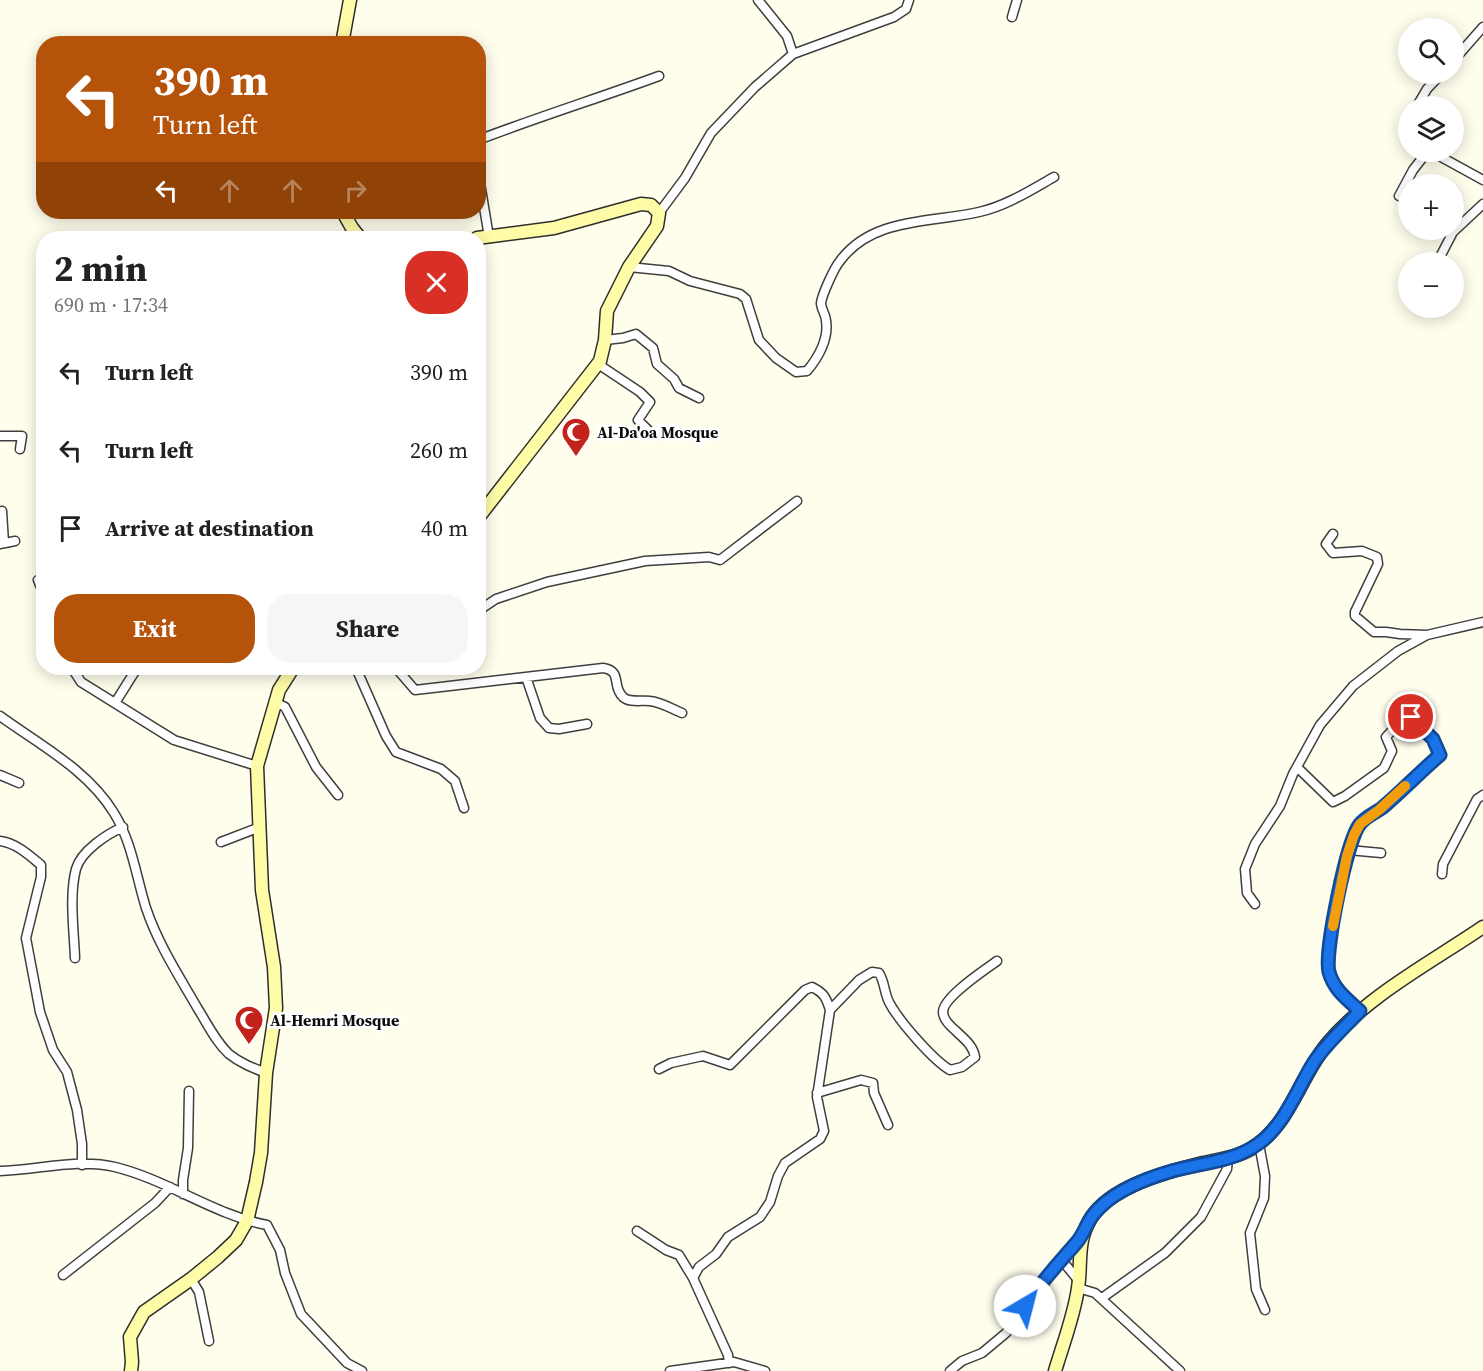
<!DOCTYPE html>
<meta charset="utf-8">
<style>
:root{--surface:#fff;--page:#f6f6f6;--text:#222;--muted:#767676;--accent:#b45309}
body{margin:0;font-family:"Source Serif 4",serif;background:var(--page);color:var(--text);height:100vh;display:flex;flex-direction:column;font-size:22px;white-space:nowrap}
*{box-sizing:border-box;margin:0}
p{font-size:20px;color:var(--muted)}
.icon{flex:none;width:33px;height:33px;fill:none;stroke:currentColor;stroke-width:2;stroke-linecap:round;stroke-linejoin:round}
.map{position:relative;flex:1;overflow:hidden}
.side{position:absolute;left:36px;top:231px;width:450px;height:444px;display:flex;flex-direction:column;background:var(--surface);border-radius:24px;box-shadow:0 3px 15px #0003}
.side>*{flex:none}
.top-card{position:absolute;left:36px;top:36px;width:450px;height:183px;border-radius:24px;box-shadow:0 3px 15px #0003;background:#b45309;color:#fff;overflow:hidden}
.controls{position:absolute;left:1398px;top:18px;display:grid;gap:12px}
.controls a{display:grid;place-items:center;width:66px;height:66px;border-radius:50%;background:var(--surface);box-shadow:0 3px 15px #0003;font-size:30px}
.pin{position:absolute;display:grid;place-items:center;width:51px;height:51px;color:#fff;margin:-26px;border:3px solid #fff;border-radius:50%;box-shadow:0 2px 6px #0007}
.me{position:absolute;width:66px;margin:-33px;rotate:37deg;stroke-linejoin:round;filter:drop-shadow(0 0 4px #0008)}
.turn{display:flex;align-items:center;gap:21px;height:126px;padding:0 18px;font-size:27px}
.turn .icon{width:78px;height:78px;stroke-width:2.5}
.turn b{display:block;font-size:42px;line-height:51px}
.lanes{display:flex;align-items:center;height:57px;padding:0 18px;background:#0003;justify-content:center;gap:30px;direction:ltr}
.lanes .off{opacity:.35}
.round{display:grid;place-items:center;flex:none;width:63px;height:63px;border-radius:24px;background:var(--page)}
.head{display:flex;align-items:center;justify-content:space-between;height:102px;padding:0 18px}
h1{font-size:36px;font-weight:700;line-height:45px}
.button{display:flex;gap:12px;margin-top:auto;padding:12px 18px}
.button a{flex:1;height:69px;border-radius:24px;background:var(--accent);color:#fff;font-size:24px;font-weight:700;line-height:69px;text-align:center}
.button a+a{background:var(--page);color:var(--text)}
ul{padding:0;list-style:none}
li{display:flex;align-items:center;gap:18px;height:78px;padding:0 18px}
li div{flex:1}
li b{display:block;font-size:22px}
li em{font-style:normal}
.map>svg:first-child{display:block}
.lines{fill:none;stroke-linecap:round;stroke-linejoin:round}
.street-casing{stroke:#3f3f3f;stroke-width:11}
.secondary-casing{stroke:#2e2e2e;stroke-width:15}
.street{stroke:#fff;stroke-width:8}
.secondary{stroke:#fffca7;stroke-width:12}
.route-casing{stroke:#114b97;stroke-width:15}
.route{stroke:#1a73e8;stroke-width:10}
.slow{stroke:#f59e0b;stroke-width:10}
.labels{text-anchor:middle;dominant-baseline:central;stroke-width:6;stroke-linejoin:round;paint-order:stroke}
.poi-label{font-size:16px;font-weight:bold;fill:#0c0c0c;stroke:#fff;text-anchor:start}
</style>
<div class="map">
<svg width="1483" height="1371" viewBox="0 0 1483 1371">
<rect width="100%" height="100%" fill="#fffdec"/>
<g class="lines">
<g class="street-casing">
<path id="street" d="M758,0L787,36L793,54
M1012,17L1017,0
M1454,60L1483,27
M1417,106L1427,89L1441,74
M1408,127V134
M478,140C538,117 599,98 659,76
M1432,152L1483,180
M478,171L489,237
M1399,196L1413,170L1427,152
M659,213L685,178L711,133L755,87L793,54L894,17L906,9L909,0
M1441,255L1453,232L1483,204
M629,267L669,271L690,281L740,294L746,299L759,340L776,358L796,372L807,371C818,358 829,339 826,321C826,315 821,309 821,303C822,295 834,268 840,261C872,217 931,223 979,212C1006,206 1031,190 1054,177
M605,340L623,338L636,334L653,348L657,364L674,379L679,388L699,398
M598,364L640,392L650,402L638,420L648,430
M0,436H22L20,449
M2,511L4,543
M1333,534L1326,544L1333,553L1362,551L1377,557L1378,564L1355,612V616L1374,632H1386L1400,634L1427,635L1483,622
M0,544L15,541
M38,580L44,595
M478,611L496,599L547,582L645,561L709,557L720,560L797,501
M72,668L81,682L174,740L257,766
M356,668L386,736L396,752L441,769L455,781L464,808
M396,668L415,690L603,668C623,671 611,686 623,697C629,703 642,700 650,701C661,702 672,709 682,713
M526,677L540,718L549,728L559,729L587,724
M275,702L285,707L316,767L338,795
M115,703L137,668
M0,716C40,745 88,770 114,813C132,842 136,876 146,908C158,944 179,976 198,1009C208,1025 216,1042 229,1054C240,1063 253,1068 266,1073
M1298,768L1333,802L1345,796L1384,768L1392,751L1386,737L1401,721L1411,717L1433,739L1440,755C1422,771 1404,788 1385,804C1378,811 1366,816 1360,824C1347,839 1324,953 1329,972C1334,990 1347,999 1360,1011
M0,775L19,783
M0,841C16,843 29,855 41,865V877L26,938L40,1012L53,1050L67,1072L77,1110L82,1144V1165
M221,842L260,827
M1349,850L1381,853
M1442,874L1443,864L1477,799L1483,795
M1255,904L1247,893L1245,869L1255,844L1280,806L1293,774L1320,725L1353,686L1398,651L1427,635
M75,958C74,932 69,895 76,869C81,851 107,834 123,827
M659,1069L671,1063L703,1056L730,1065L805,990L812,987C824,993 826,997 830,1010
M817,1093L861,1080L873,1083L874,1093L888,1125
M1259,1144L1265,1176L1264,1198L1250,1233L1256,1289L1265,1310
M0,1171C38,1170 78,1158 115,1167C168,1180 214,1215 267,1225L280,1250L285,1273L301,1314L347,1363L362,1371
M183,1194V1180L188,1148L189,1091
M637,1231L666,1250L679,1255L693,1278
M1057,1265L1065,1264L1078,1280
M63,1275L155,1203L170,1187
M191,1279L199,1292L209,1341
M1078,1288L1095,1293L1180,1371
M1102,1298L1165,1253L1201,1217L1227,1169L1228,1159
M729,1363L728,1355L693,1278L699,1267L716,1254L728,1237L760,1217L770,1202L778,1176L785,1163L820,1139L824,1131L817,1097L830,1010L859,980L872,972L879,973C885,982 884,994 890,1004C900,1022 933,1060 950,1070L962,1067L975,1057C973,1045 964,1039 956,1031C950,1026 943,1019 943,1012C943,997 985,970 997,961
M670,1371L734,1362L765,1371
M950,1371L962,1361L982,1353L1006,1333L1034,1292L1082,1236"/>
</g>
<g class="secondary-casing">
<path id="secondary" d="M342,44L350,0
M343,212L352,228L360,238
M477,238L554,228L641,204L651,205L659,213L657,226L629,267L607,311L605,340L600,361L478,518
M131,1371L132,1362L130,1337L144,1312L191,1279L218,1257L236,1240L247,1221L256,1182L261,1153L266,1073L276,1008L274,967L262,890L257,766L279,690L293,668
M1055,1371C1063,1344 1074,1316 1078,1288C1082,1263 1076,1242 1091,1218C1110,1187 1166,1172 1199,1164C1220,1159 1240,1158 1258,1144C1291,1120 1302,1074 1327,1044C1368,995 1432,962 1483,927"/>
</g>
<use href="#street" class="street"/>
<use href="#secondary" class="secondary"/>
</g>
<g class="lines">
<g class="route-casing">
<path id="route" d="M1025,1306C1040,1283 1059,1263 1077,1242C1084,1234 1086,1224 1093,1215C1111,1192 1144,1179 1172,1171C1201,1163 1233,1162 1258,1144C1285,1125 1297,1089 1314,1062C1327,1043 1344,1028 1360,1011C1347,999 1334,990 1329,972C1324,953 1347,839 1360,824C1365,817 1375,813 1382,808C1402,791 1420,772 1440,755L1433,739L1411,717"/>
</g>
<use href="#route" class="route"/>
<path class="slow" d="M1333,926L1347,856L1354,835L1360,824L1379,810L1405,786"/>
</g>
<defs>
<g id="mosque-pin" transform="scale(1.5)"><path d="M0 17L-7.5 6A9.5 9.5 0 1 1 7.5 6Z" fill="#c3221d" stroke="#fff"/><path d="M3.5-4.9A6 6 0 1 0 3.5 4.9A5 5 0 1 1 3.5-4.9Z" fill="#fff"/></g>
</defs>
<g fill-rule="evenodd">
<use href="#mosque-pin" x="576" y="432"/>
<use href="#mosque-pin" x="249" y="1020"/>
</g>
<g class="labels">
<g class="poi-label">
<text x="597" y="432">Al-Da'oa Mosque</text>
<text x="270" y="1020">Al-Hemri Mosque</text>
</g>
</g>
</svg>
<div class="controls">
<a><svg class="icon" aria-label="search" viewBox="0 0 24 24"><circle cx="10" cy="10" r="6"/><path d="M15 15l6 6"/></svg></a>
<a><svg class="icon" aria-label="layers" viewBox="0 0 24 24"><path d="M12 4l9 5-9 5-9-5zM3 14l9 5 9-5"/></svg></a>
<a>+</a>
<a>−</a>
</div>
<div class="pin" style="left:1411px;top:717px;background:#d93025"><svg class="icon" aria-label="arrive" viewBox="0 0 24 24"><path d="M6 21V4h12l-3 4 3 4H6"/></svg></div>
<svg class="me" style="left:1025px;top:1306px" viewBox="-20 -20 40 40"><circle r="19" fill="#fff"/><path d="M0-13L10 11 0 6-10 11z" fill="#1a73e8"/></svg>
<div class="top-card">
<div class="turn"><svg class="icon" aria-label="left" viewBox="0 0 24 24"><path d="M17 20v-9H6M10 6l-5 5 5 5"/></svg><div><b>390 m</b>Turn left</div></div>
<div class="lanes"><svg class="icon" aria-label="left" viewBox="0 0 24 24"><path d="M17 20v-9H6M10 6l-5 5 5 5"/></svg><svg class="icon off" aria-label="ahead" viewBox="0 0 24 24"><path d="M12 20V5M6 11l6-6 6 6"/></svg><svg class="icon off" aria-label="ahead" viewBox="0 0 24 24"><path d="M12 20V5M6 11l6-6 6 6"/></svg><svg class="icon off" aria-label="right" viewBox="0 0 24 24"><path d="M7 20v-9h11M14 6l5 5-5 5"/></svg></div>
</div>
<section class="side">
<div class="head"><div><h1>2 min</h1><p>690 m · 17:34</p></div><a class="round" style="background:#d93025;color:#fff"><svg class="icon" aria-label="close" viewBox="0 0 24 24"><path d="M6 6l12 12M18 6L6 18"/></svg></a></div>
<ul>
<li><svg class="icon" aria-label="left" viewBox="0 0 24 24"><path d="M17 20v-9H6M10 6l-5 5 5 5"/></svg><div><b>Turn left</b></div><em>390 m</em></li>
<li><svg class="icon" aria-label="left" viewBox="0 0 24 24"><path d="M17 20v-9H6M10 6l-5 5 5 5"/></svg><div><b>Turn left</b></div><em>260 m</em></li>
<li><svg class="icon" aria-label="arrive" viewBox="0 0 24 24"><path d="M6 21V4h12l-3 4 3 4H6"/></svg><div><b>Arrive at destination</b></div><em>40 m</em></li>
</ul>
<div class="button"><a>Exit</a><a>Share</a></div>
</section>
</div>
